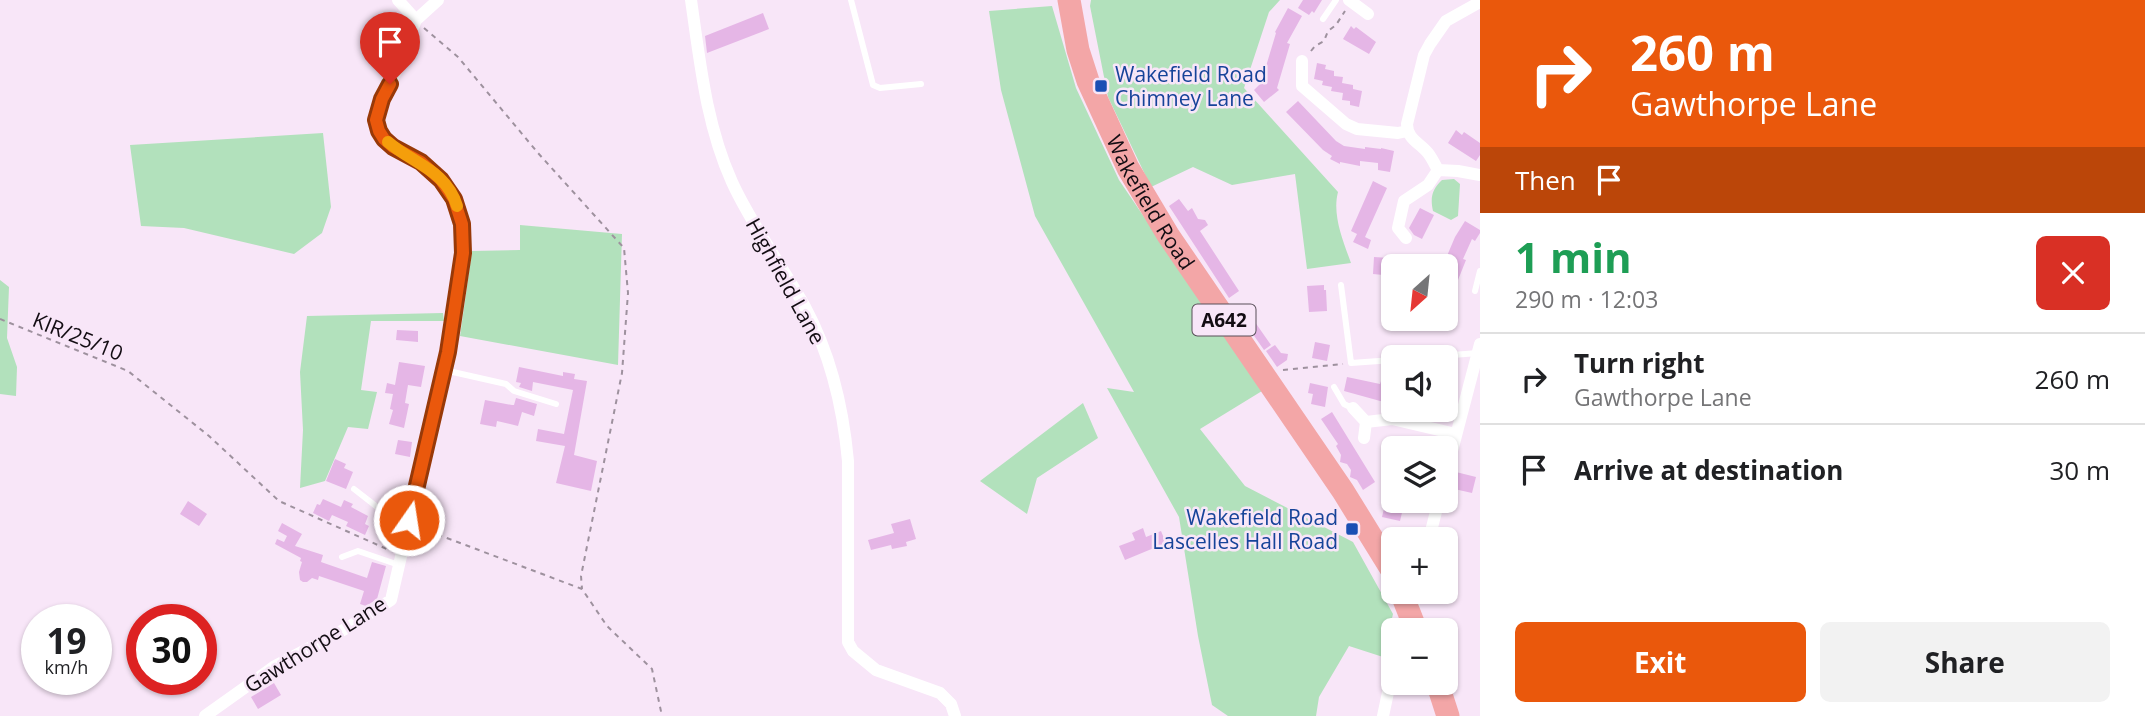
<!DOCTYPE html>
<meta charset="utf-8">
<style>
:root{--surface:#fff;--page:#f2f2f2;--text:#202124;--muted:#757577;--line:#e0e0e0;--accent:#ea580c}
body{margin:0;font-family:"Open Sans",sans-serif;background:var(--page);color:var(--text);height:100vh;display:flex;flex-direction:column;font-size:26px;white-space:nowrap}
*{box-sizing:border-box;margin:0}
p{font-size:23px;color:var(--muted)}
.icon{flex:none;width:38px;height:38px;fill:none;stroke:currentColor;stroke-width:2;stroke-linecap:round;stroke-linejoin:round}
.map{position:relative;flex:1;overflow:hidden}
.details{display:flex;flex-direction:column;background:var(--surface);width:665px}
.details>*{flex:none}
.banner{background:#ea580c;color:#fff;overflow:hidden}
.needle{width:46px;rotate:207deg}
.controls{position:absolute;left:1381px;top:254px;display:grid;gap:14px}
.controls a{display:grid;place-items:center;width:77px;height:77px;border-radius:10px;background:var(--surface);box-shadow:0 2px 5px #0004;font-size:35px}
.speed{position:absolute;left:21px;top:604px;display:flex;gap:14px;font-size:35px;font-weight:700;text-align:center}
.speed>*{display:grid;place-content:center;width:91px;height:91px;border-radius:50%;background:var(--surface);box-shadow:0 2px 5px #0004;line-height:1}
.speed small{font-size:18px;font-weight:400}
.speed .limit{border:10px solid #d22;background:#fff;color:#111}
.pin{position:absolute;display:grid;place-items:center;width:60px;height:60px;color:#fff;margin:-72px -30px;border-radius:50% 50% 50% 0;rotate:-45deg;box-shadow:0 0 7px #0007}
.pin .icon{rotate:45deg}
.me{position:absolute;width:77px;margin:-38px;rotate:13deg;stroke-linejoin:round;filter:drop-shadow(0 0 5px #0008)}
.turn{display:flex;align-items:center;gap:24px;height:147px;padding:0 35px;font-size:32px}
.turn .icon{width:91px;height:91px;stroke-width:2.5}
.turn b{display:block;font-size:49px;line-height:60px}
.then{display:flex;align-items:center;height:66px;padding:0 35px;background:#0003;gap:14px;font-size:26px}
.round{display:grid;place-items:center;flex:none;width:74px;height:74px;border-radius:10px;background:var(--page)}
.headline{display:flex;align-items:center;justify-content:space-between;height:119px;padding:0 35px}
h1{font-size:42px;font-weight:700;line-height:52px;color:#1e9e55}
.action{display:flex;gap:14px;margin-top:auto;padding:14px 35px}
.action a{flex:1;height:80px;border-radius:10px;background:var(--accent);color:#fff;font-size:28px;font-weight:700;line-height:80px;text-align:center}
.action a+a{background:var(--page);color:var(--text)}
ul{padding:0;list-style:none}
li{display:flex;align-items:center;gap:21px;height:91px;padding:0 35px;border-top:2px solid var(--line)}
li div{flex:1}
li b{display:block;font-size:26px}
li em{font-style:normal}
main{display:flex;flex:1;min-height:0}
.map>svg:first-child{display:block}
.green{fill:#b2e1bc}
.building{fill:#e5b6e6}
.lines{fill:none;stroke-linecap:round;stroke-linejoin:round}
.path{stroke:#9e919e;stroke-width:2;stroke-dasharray:5 5;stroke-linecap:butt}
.lane{stroke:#fff;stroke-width:6}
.street{stroke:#fff;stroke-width:12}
.highway{stroke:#f3a6a7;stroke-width:23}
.route-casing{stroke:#983908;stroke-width:18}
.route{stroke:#ea580c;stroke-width:12}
.slow{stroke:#f59e0b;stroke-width:12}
.transit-dot{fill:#1a4fb4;stroke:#f8e6f8;stroke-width:2.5}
.labels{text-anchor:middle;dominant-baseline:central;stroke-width:5;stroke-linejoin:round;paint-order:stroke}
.shield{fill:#f8e6f8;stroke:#584e58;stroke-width:2}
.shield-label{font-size:19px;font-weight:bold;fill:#130d13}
.transit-label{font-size:21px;fill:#164399;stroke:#f8e6f8;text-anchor:start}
.street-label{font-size:21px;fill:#130d13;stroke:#f8e6f8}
</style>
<main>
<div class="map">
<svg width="1480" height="716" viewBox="0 0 1480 716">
<rect width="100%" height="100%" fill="#f8e6f8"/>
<path class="green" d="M1091,0H1280L1269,12L1244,88L1338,192C1332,215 1343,241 1351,263L1307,269L1295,174L1232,185L1193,167L1151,187L1108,97L1090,6Z
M1052,6L1076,88L1119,180L1262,391L1200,429L1245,486L1353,542L1393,614L1383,657L1349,646L1319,697L1316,716H1228L1212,705L1198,636L1179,517L1107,388L1134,392L1035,216L1001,90L989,11Z
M323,133L331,207L322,233L294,254L184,228L141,226L130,145Z
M1454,179L1460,184L1458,216L1451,220L1433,211C1430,198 1432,189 1442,180Z
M520,225L622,234L618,365L460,336L472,251L520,250Z
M0,280L9,287L7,338L17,367L16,396L0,394Z
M443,313L444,321H371L361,390L377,392L368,429L348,427L325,481L300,488L303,430L300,372L307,316Z
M1083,403L1098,438L1037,478L1027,514L980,481Z"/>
<path class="building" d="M1303,0H1322L1314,13L1312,11L1309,15L1298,8Z
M1288,8L1302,16L1287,43L1290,44L1277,88L1279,90L1264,102L1254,90L1261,83L1276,33L1275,32Z
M763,13L769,29L707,53L705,36Z
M1351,26L1354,29L1356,27L1376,42L1369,54L1343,39Z
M1317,63L1326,65L1325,69L1334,71V76L1343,77L1342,83L1353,85V89L1362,91L1359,107L1350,105V101L1342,100L1343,93L1331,91L1332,87L1322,85L1323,81L1314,79Z
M1298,101L1336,141L1344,146L1365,149V147L1381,149V148L1394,151L1390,172L1378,170V163L1360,161V166L1340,162V164L1330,159L1332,156L1323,150L1286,112Z
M1456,130L1462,135L1464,132L1480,143V155L1476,161L1448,143Z
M1373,181L1387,188L1365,237L1371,240L1368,249L1353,242L1357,234L1351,231Z
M1179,199L1188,211L1192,208L1198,219L1205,220L1208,225L1200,231L1239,291L1229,298L1169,206Z
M1420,208L1434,215L1422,239L1414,235L1409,228Z
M1465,221L1480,230V233L1475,241L1472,239L1463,259L1466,260L1458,280L1455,305L1446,304V264L1444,263L1455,237Z
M1374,257L1390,258V261L1393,262V276L1373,274Z
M1324,285V290H1326L1327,311L1309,312L1307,286Z
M1250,315L1271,345L1264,350L1243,320Z
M397,330L418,331V342L396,340Z
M1315,342L1330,345L1327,361L1312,358Z
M1275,345L1281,353L1288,354L1287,360L1277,367L1266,351Z
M399,362L425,366L421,387L408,385L405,403L409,404L404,428L389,424L393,410L390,409L393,394L385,393L387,383L395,385Z
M519,367L563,376V372L575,374L574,379L587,381L574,455L597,461L591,491L556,483L565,446L536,441L538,429L564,434L573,390L533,382L532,391L519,387L521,383L516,382Z
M1347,377L1380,384L1381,381L1391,384L1390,389H1393V396L1391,404L1344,391Z
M1310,383L1328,387L1325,407L1311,404L1313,394L1308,393Z
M516,398L537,404L534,416L522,412L518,426L497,421L496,427L480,424L485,400L512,405H514Z
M1332,412L1375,482L1363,490L1357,480L1350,477L1351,470L1347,464L1340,462L1341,455L1336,446L1338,444L1321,419Z
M1414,438L1441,444L1440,448H1412Z
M398,440L412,442L410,457L395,454Z
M335,459L346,464L344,468L353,472L346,489L326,481Z
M1456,472L1476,477L1472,493L1450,488Z
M389,495L405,500L402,511L386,507Z
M323,499L341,507L344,500L353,504L351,507L368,516L365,524L369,526L365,535L346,526L348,522L332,515L329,521L313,513L317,504L320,505Z
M1386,500H1405L1400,521L1382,517Z
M188,501L207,514L199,526L180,514Z
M910,519L916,539L906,542L907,546L892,549L891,545L871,550L868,540L894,533L891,524Z
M282,523L302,534L295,546L323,555L321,562L367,578L372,562L386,566L377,599L366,606L360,604L364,591L319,576L318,580L312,578L307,582H303L300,580L299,572L302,562L300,561L301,558L275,544L277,539L284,542L287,536L278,531Z
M1143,528L1146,537L1161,531L1166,543L1125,560L1119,546L1135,540L1132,533Z
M274,683L281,695L258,709L251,697Z"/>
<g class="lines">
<path class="path" d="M424,28L458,57L538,153L624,248L628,293L622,373L581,576L582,589
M1311,51L1315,46L1324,41L1328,31L1336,25L1345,11
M0,319L128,371L209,436L279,501L389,550
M1283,370L1343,364
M418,530L431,532L582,589L607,626L652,669L662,716"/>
<path class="lane" d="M851,0L873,85L880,88L921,84
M1323,19L1336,0
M1341,285L1351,363L1393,360
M1475,291L1480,271
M1427,357L1478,353
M444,370L506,384L514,391L556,404
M1334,387L1344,404L1352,408
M354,489L390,517L409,520
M342,557L358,551L399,565"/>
<path class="street" d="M398,0L416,20
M691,0C700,62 706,124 732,182C752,226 782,265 805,307C831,355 843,407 848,461V642L853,651L876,670L940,693L951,704L955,716
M1349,0L1368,14
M1302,61V86L1346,124L1357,129L1398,133L1407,131
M1438,170L1458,171L1480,175
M1406,238L1398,228L1404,201L1428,185L1438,170C1435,165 1432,158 1428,153C1420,143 1407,139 1407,124L1424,55L1430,44L1446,21L1480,2
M1353,408L1366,422L1364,438
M1366,422L1392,419L1456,434
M1446,474L1480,344
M1429,539L1439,500
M1401,630L1402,625L1411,617L1416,592
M205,716L275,666L347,628L391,600L448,352L463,253L462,224L454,199L441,180L421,162L393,147L385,139L379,131L376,120L381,99L398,68L416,20L438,0
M1383,716L1393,669"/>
<g class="highway">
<path id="s1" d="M1069,0L1078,50L1088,81L1128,168L1168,235L1343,491L1393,572"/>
<path d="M1401,592L1416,630"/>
<path d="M1437,682L1448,716"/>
</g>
</g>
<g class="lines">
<g class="route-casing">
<path id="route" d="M390,84L382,99L376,120L379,131L384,139L393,147L421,162L441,180L454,199L462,224L463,253L448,352L409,520"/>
</g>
<use href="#route" class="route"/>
<path class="slow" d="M388,142C412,163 446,170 457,206"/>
</g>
<g class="transit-dot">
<rect x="1094" y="79" width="14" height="14" rx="3.5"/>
<rect x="1345" y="522" width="14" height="14" rx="3.5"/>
</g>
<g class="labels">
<rect class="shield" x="1192.5" y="304.5" width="63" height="31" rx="5"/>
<g class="shield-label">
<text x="1224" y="320">A642</text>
</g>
<g class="transit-label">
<text x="1115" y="74">Wakefield Road<tspan x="1115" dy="24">Chimney Lane</tspan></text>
<text x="1338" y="517" text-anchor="end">Wakefield Road<tspan x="1338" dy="24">Lascelles Hall Road</tspan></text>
</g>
<g class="street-label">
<text stroke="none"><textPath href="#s1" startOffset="220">Wakefield Road</textPath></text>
<text transform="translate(786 281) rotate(61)">Highfield Lane</text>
<text transform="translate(78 336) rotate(22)">KIR/25/10</text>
<text transform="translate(315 644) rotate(-32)">Gawthorpe Lane</text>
</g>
</g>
</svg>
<div class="controls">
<a><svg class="needle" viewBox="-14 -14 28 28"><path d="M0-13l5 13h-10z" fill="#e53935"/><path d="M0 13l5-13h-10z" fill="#757577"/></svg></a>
<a><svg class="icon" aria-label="sound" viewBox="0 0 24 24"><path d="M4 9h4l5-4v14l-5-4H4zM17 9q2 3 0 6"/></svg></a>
<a><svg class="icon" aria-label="layers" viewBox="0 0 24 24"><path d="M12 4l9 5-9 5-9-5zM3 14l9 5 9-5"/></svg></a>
<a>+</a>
<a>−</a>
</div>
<div class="speed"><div>19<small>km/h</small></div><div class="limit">30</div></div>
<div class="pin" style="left:390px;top:84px;background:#d93025"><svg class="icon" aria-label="arrive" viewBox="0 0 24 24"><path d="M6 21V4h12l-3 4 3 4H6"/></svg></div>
<svg class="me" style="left:409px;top:520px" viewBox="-20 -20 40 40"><circle r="17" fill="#ea580c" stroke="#fff" stroke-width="3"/><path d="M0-11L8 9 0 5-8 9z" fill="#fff"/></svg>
</div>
<section class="details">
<div class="banner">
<div class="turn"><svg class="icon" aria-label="right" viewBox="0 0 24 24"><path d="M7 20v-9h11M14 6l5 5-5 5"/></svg><div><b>260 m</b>Gawthorpe Lane</div></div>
<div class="then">Then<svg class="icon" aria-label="arrive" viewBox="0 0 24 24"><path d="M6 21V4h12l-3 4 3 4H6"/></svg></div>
</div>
<div class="headline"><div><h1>1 min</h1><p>290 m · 12:03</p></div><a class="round" style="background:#d93025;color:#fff"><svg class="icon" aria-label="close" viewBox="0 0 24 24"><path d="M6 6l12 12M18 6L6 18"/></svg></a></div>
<ul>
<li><svg class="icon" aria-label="right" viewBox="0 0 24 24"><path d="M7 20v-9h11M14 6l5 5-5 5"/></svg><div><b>Turn right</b><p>Gawthorpe Lane</p></div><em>260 m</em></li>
<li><svg class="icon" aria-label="arrive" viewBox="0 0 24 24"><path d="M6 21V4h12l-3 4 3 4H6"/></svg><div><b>Arrive at destination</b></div><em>30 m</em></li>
</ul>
<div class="action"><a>Exit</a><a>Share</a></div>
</section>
</main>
